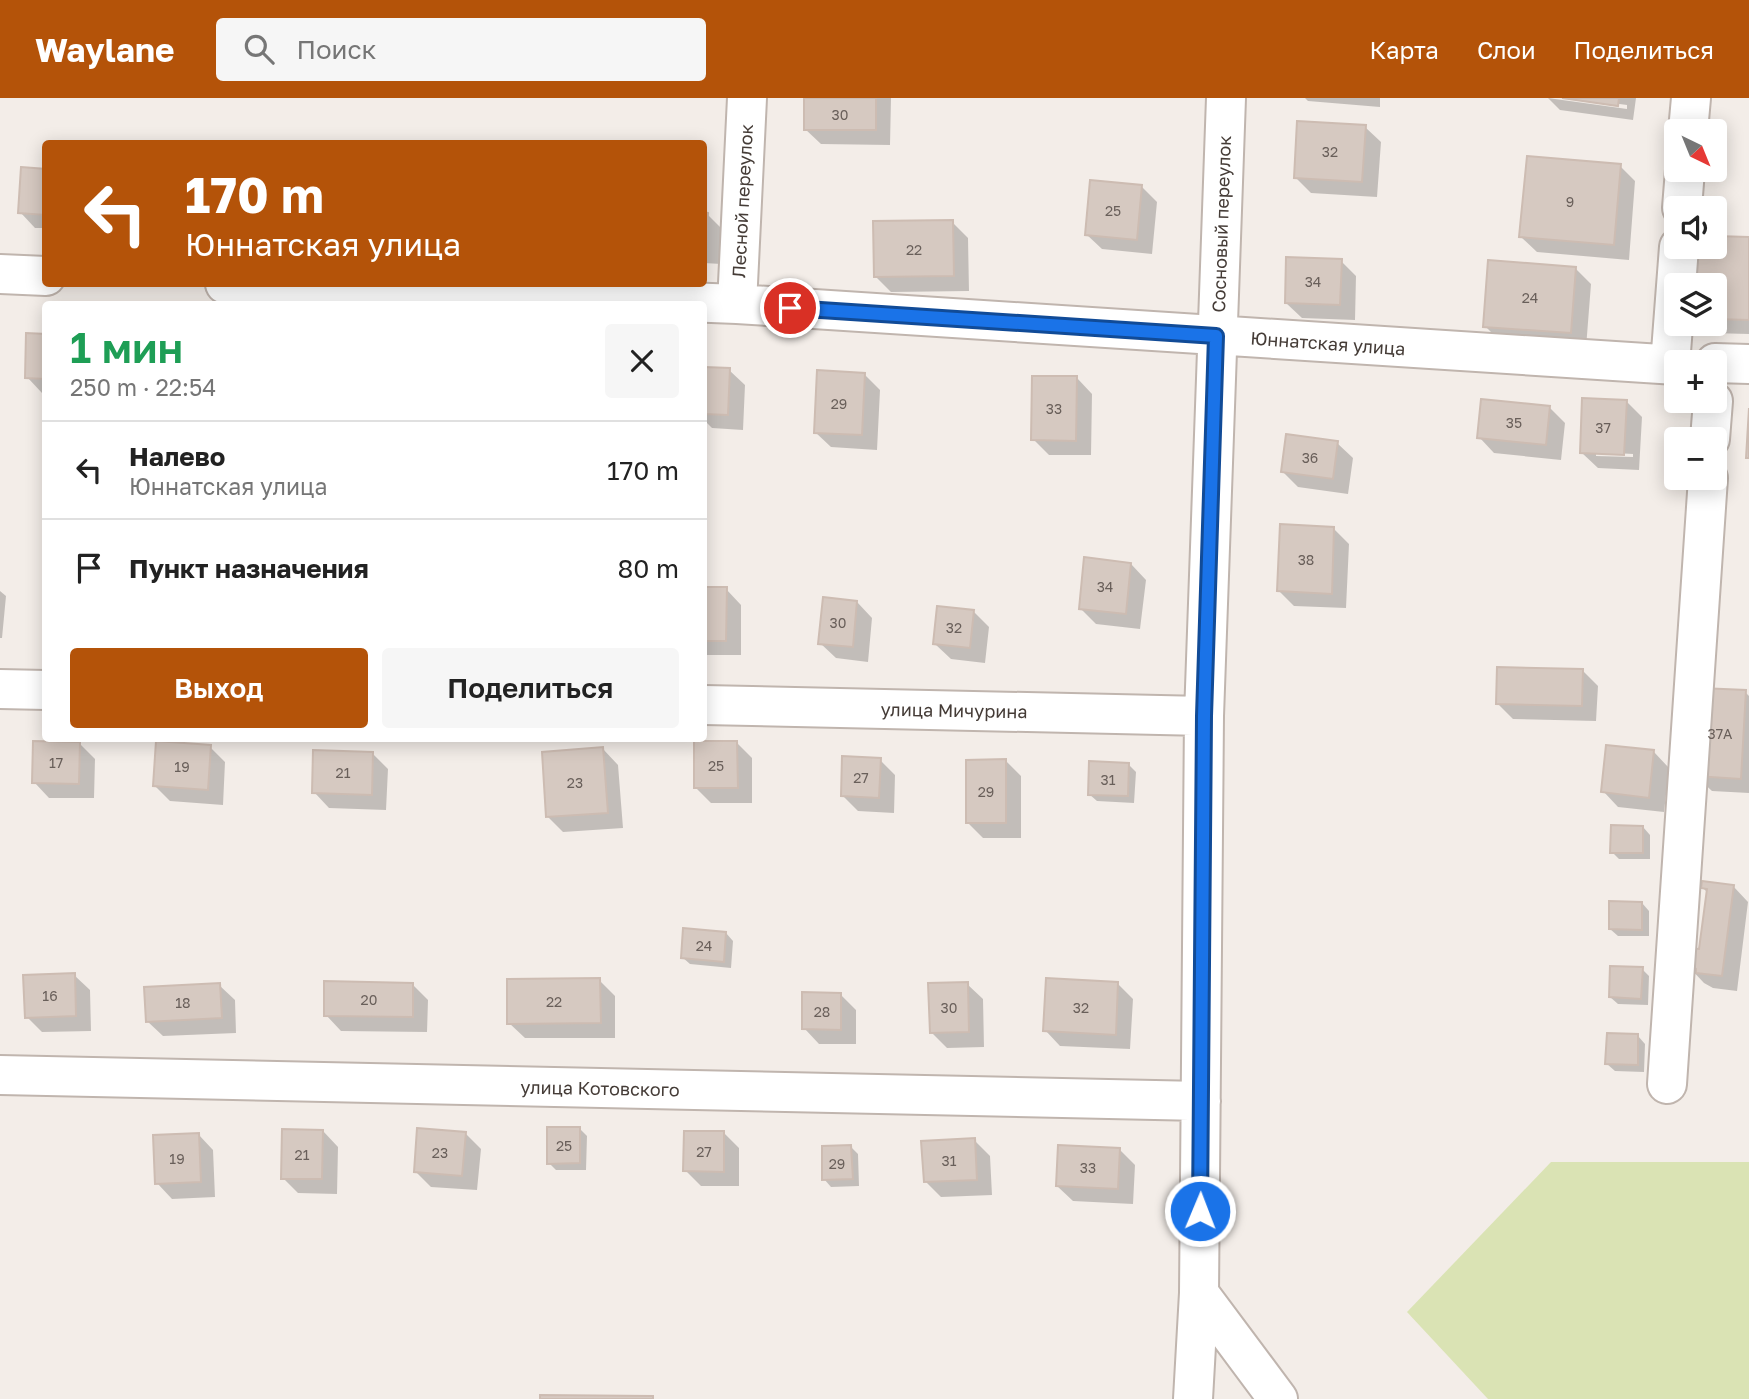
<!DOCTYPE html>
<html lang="ru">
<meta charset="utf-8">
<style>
:root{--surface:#fff;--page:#f6f6f6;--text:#222;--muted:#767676;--line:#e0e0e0;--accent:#b45309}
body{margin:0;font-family:"Golos Text",sans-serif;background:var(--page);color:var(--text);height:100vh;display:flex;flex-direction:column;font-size:26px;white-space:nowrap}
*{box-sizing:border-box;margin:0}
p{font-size:23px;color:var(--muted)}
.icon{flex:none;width:38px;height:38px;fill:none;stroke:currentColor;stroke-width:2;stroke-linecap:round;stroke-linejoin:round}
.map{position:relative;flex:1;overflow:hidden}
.panel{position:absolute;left:42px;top:203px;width:665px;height:441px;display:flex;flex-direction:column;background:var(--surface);border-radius:7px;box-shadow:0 4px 18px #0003}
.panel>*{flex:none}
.hud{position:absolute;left:42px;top:42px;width:665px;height:147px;border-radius:7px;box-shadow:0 4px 18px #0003;background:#b45309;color:#fff;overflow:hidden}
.needle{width:46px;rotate:137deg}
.tools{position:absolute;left:1664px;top:21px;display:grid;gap:14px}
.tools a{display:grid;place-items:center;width:63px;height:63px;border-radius:7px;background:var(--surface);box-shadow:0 4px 18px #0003;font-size:35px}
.pin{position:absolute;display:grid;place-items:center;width:60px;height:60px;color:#fff;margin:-30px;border:4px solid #fff;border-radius:50%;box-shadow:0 2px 7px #0007}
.me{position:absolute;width:77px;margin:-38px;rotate:1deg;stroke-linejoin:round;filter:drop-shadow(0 0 5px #0008)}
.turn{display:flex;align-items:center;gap:24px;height:147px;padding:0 28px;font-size:32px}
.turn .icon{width:91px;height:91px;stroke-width:2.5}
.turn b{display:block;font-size:49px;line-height:60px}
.round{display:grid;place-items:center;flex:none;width:74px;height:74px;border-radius:7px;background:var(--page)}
.overview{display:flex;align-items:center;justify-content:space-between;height:119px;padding:0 28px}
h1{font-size:42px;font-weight:600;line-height:52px;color:#1e9e55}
.cta{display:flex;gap:14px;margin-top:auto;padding:14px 28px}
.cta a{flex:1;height:80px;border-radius:7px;background:var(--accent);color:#fff;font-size:28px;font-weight:600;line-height:80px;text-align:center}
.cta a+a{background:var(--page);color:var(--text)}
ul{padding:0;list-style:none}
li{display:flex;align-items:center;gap:21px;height:98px;padding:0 28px;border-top:2px solid var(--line)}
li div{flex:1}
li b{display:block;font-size:26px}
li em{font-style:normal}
header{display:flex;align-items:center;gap:42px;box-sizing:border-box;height:98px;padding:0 35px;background:var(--accent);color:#fff}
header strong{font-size:33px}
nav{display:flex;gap:38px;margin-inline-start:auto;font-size:24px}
.search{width:490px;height:63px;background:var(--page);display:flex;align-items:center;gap:18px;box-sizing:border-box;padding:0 24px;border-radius:7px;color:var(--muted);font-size:26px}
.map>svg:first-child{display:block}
.green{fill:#dae3b4}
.shadow{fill:#0003;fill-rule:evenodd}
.building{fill:#d6c9c1;stroke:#cdbcb2;stroke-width:2}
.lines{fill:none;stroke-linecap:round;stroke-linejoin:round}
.minor-casing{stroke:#c0b5ae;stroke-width:42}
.minor{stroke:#fff;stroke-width:38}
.route-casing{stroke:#114b97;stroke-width:18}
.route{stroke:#1a73e8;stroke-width:12}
.labels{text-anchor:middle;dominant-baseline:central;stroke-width:5;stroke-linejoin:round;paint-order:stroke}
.number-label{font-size:14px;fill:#695f5a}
.street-label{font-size:18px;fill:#453c37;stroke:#fff}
</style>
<header>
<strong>Waylane</strong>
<div class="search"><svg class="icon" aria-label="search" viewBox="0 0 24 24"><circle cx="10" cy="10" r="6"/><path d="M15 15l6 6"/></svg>Поиск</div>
<nav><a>Карта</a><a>Слои</a><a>Поделиться</a></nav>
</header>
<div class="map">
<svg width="1749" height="1301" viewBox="0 0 1749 1301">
<rect width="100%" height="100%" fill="#f3ede8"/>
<path class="green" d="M1551,1064H1749V1301H1488L1407,1214Z"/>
<path class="shadow" d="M806,0H891L890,47L821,46L805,31Z
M1305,0H1380V9L1308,3Z
M1548,0L1627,11V7L1575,0H1636L1633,22L1560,12Z
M1365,29L1381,44L1377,99L1311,95L1295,79Z
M1620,68L1635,83L1629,162L1537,154L1521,139Z
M46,73V130H35L20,114Z
M1141,88L1157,104L1152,156L1102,151L1086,136Z
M704,116H707L723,132L721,166L704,165Z
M952,124L968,140L969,193L891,194L876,179Z
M1715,140L1749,141V236L1710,235L1701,226H1715V187H1696L1697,149H1715Z
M1341,163L1356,178L1355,222L1302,220L1286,205Z
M1576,171L1591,186L1586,250L1500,243L1485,228Z
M46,237V295H42L27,279Z
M704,271L729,272L745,287L743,332L712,330L704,322Z
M864,276L880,292L877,352L831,349L815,334Z
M1077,280L1092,296L1091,357H1049L1033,341Z
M1626,303L1642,319L1639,372L1598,370L1582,355ZM1596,354L1633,356V359L1596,358Z
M1549,309L1565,325L1561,362L1494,355L1479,339Z
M1337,345L1353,360L1348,396L1298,389L1283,374Z
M1334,431L1349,446L1346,510L1294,508L1279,493Z
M1131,466L1146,482L1140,531L1096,526L1080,510Z
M704,491H726L741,507V557H704Z
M0,493L6,498L2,540H0Z
M857,504L872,520L868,564L836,560L820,545Z
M973,513L989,529L985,565L951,561L935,546Z
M1582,572L1598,588L1596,623L1513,621L1498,606Z
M1745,594L1749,598V695L1712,693L1696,678Z
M736,644L752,660V705H711L696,690Z
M79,645L95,661L94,700H49L34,684Z
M210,649L225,664L223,707L170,703L155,688Z
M603,651L618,667L623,730L563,734L547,718Z
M1654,654L1669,670L1664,714L1618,709L1603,693Z
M372,655L388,671L386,712L329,710L314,694Z
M880,662L895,677L894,715L858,713L843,698Z
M1006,663L1021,678V740H983L967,724Z
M1128,666L1136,674L1134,705L1097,703L1089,696Z
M1643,729L1650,737V761H1619L1612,754Z
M1733,788L1748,804L1737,893L1713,890L1704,885L1689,869L1701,853L1708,795L1703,790Z
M1642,805L1649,813V838H1618L1610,831Z
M726,835L733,843L731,870L690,866L682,859Z
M1642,871L1649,878L1648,907L1618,906L1610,899Z
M74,877L90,892L91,933L42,934L27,919Z
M599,882L615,898V940H525L509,925Z
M412,886L428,902L427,934L341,933L326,917Z
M967,886L983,901L984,949L947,950L931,934Z
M1118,886L1133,901L1130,951L1060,948L1045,932Z
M219,887L235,902L236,935L163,938L147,923Z
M841,897L856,912V946H819L804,930Z
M1638,938L1645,946L1644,974L1615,973L1607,966Z
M579,1030L587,1038L586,1072H556L549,1065Z
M323,1033L338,1049L337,1096L298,1095L283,1080Z
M465,1035L481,1051L477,1092L431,1089L416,1074Z
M724,1035L739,1050V1088H701L685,1072Z
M198,1036L213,1052L215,1099L172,1101L157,1085Z
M974,1042L990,1058L992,1097L941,1099L926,1084Z
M851,1049L858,1056L859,1088L831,1089L824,1081Z
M1119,1051L1135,1067L1133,1106L1073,1103L1057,1088Z"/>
<path class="building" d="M804,0H876V32H804Z
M1562,0H1619L1618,8Z
M1297,23L1366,27L1362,84L1294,80Z
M1527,58L1621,66L1614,147L1519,139Z
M21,69L46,71V117L18,115Z
M1090,82L1142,87L1137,142L1085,137Z
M704,114L708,115L706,151H704Z
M953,122L954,178L874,179L873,123Z
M1715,138L1749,139V222L1715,221V187H1694L1696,149H1715Z
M1286,159L1342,161L1340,207L1285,205Z
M1488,162L1576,169L1571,235L1483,229Z
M26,235L46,236V281L25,280Z
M704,269L730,270L728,317L704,316Z
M817,272L865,275L862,337L814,335Z
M1032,278H1077L1076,343L1031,342Z
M1582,300L1627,302L1624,357L1580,355Z
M1481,301L1550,308L1546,347L1477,340Z
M1749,310V360H1746Z
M1286,336L1338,343L1333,381L1281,374Z
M1280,426L1334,429L1332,496L1277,493Z
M1084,459L1131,465L1126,516L1079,511Z
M704,489H727L726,543H704Z
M823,499L857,503L853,549L818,546Z
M937,508L974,512L970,550L933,546Z
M1497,569L1583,571L1582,608L1496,606Z
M1700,590L1746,592L1741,681L1695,678Z
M33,643L80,644L79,686L32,685Z
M156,643L211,647L208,692L153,688Z
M694,643H737L738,690H694Z
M1606,647L1654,652L1649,700L1601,694Z
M603,649L608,715L546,719L542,654Z
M313,652L373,654L372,697L312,695Z
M842,658L881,660L879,700L841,698Z
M1006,661V725H966V662Z
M1089,663L1129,665L1128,698L1088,697Z
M1611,727L1643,728V755H1610Z
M1702,783L1734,787L1722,878L1696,875V871L1687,870L1689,850L1699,851L1707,791L1701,790Z
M1609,803L1642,804V832L1609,831Z
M683,830L726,834L724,864L681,860Z
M1610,868L1643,869L1641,901L1609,899Z
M75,875L76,918L25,920L23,877Z
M600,880L601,925L507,926V881Z
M1046,880L1118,884L1116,937L1043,933Z
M324,883L413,885V919L324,918Z
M968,884L969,934L930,935L928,885Z
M220,885L222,920L146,924L144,889Z
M802,894L841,895V932L802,931Z
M1607,935L1638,936V967L1605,966Z
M547,1029H580V1065L547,1066Z
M417,1030L466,1034L462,1078L414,1074Z
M282,1031L323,1032L322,1081H281Z
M684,1033H724V1074L683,1073Z
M199,1035L201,1084L155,1086L153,1037Z
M975,1040L977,1082L924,1084L921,1043Z
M851,1047L853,1081L822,1082V1048Z
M1058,1047L1120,1050L1118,1091L1056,1088Z
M540,1297L653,1298V1301H540Z"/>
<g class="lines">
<g class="minor-casing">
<path id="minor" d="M1688,33L1691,0
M1682,110L1685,72
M0,176L46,178
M225,186L737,206L1676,267
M737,206L747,0
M1715,265L1749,266
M1670,267L1679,149
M1710,341L1713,303
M0,591L46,592
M704,607L1204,618
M0,977L1201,1003
M1667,986L1708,380
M1199,1195L1278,1301
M1193,1301L1199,1195L1204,618L1226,0"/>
</g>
<use href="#minor" class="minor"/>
</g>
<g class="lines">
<g class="route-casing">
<path id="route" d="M790,210L1216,238L1204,618L1200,1113"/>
</g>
<use href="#route" class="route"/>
</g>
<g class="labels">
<g class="number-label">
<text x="840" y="16">30</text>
<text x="1330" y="53">32</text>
<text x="1570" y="103">9</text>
<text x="1113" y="112">25</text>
<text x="914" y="151">22</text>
<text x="1313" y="183">34</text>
<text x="1530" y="199">24</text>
<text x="839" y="305">29</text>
<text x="1054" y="310">33</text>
<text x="1514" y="324">35</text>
<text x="1603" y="329">37</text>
<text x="1310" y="359">36</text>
<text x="1306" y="461">38</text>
<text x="1105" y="488">34</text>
<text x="838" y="524">30</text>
<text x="954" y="529">32</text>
<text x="1720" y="635">37А</text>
<text x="56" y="664">17</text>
<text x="716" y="667">25</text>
<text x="182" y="668">19</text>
<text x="343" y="674">21</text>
<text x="861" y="679">27</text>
<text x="1108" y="681">31</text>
<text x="575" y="684">23</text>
<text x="986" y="693">29</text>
<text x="704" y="847">24</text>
<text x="50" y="897">16</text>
<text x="369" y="901">20</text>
<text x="554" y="903">22</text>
<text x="183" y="904">18</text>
<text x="949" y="909">30</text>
<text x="1081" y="909">32</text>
<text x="822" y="913">28</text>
<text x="564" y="1047">25</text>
<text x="704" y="1053">27</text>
<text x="440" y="1054">23</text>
<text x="302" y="1056">21</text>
<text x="177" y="1060">19</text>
<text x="949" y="1062">31</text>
<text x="837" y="1065">29</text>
<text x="1088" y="1069">33</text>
</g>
<g class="street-label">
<text transform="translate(742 103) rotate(-87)">Лесной переулок</text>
<text transform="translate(1221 126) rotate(-88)">Сосновый переулок</text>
<text transform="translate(1328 245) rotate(4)">Юннатская улица</text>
<text transform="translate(954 612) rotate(1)">улица Мичурина</text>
<text transform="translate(600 990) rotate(1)">улица Котовского</text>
</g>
</g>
</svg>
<div class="tools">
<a><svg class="needle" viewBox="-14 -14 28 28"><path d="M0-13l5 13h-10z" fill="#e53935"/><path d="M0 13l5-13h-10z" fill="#767676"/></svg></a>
<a><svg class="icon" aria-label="sound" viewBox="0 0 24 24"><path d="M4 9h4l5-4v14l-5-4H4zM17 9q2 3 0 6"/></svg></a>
<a><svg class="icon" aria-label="layers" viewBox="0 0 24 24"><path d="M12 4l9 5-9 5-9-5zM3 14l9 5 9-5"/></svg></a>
<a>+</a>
<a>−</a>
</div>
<div class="pin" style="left:790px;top:210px;background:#d93025"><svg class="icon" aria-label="arrive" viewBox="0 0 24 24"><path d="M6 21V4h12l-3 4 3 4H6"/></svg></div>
<svg class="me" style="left:1200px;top:1113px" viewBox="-20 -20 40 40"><circle r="17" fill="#1a73e8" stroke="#fff" stroke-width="3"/><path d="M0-11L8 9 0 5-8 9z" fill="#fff"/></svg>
<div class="hud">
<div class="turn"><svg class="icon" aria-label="left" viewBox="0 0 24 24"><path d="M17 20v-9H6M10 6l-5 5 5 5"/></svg><div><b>170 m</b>Юннатская улица</div></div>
</div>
<section class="panel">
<div class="overview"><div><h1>1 мин</h1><p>250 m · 22:54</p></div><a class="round"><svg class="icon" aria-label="close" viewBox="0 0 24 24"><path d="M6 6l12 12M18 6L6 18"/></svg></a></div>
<ul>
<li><svg class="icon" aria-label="left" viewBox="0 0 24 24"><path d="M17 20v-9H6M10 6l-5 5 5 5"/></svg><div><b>Налево</b><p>Юннатская улица</p></div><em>170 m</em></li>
<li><svg class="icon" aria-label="arrive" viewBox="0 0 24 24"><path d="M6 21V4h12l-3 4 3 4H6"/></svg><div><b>Пункт назначения</b></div><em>80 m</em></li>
</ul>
<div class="cta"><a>Выход</a><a>Поделиться</a></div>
</section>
</div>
